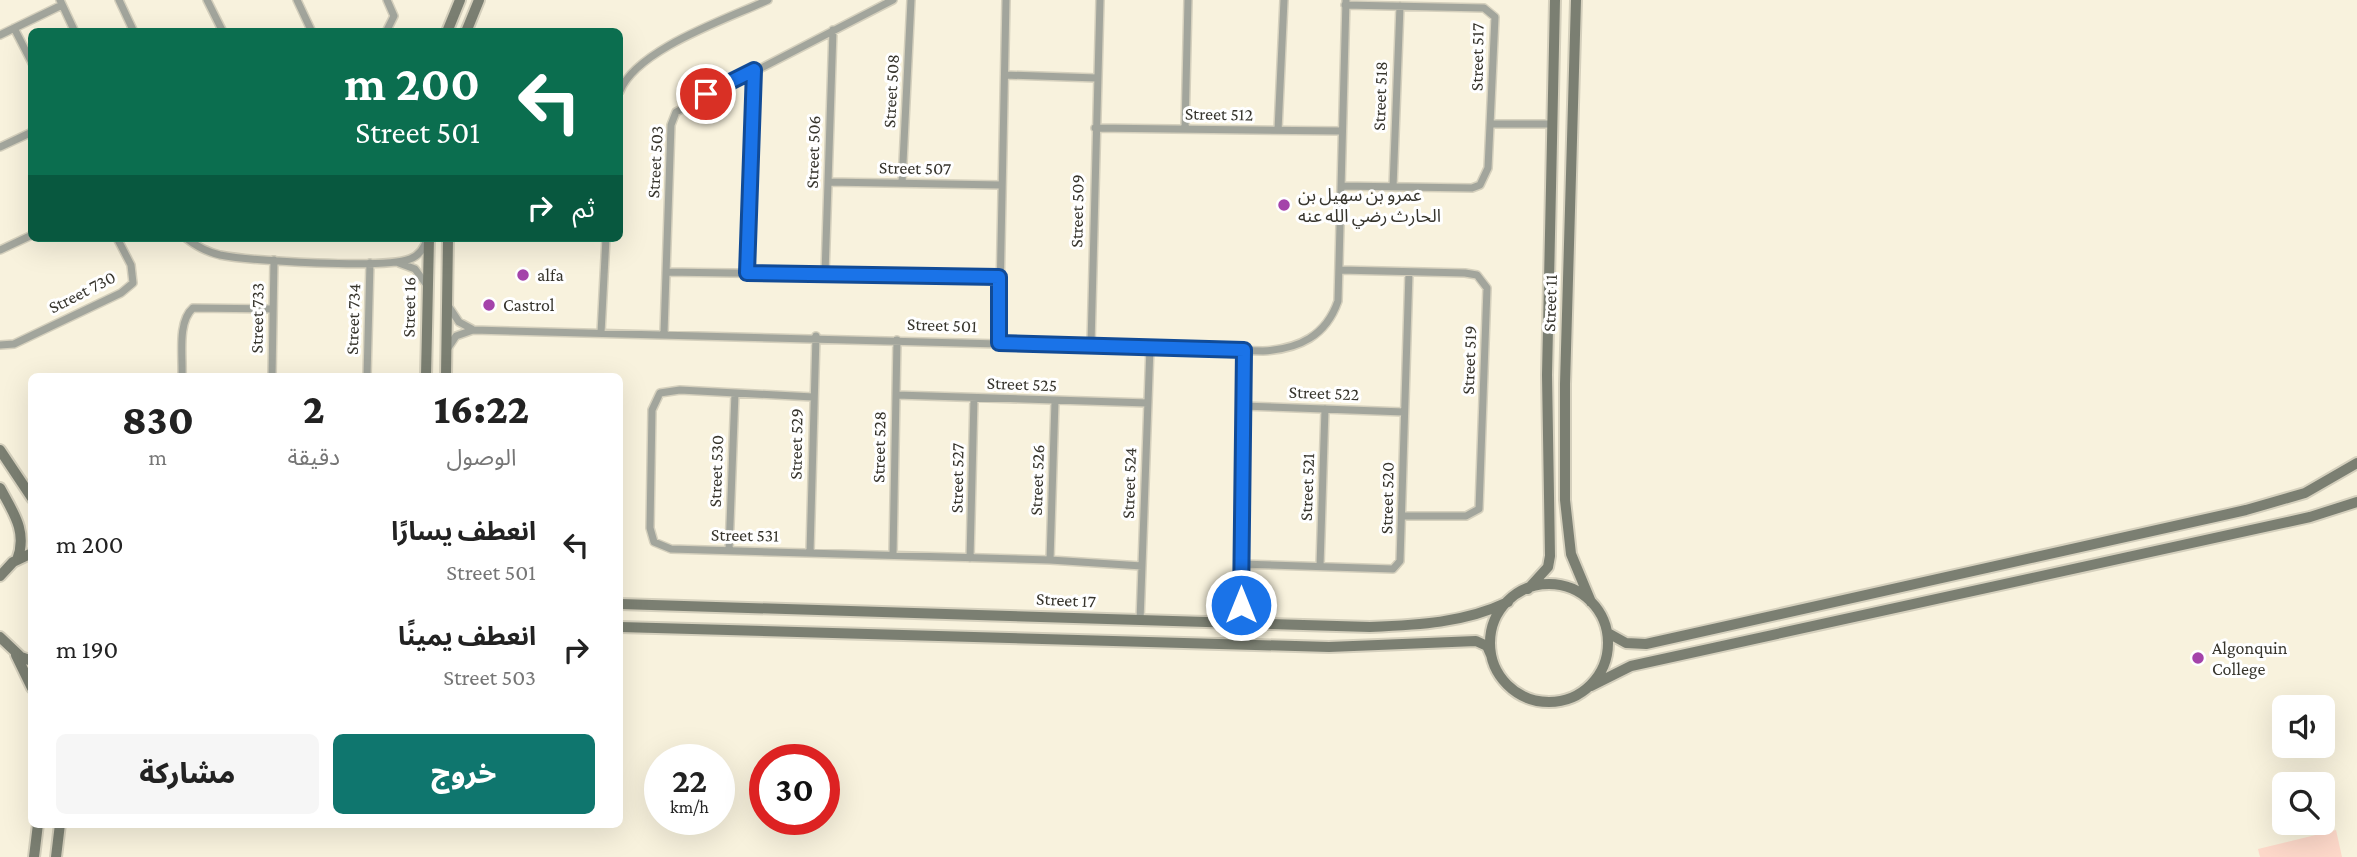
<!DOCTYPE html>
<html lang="ar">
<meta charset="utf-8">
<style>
:root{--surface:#fff;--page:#f6f6f6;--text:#222;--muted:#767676;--accent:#0f766e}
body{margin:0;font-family:"Crimson Pro","Noto Sans Arabic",serif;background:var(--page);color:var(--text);direction:rtl;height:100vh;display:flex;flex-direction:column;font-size:26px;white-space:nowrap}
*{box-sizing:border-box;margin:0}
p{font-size:23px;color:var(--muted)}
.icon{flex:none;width:38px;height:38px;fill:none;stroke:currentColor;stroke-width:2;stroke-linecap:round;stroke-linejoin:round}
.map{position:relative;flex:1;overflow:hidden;direction:ltr}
.drawer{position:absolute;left:28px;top:373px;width:595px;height:455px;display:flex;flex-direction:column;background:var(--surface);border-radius:10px;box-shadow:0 7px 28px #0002;direction:rtl}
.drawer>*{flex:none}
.guide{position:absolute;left:28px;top:28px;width:595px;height:214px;border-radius:10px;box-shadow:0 7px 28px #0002;direction:rtl;background:#0b6e4f;color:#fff;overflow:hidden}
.controls{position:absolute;left:2272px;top:695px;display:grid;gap:14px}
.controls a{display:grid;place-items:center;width:63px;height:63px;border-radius:10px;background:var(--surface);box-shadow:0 7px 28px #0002;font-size:35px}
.speed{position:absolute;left:644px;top:744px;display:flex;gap:14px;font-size:35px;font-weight:700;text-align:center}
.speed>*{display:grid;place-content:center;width:91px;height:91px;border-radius:50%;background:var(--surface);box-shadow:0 7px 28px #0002;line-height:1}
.speed small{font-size:18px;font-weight:400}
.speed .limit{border:10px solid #d22;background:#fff;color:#111}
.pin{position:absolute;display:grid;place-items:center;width:60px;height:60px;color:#fff;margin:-30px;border:4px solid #fff;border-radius:50%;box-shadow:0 2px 7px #0007}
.me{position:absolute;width:77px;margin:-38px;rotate:0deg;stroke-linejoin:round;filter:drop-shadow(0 0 5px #0008)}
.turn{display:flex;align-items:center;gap:24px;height:147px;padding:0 28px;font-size:32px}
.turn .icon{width:91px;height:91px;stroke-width:2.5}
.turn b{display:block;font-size:49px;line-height:60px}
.then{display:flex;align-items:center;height:66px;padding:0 28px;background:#0003;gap:14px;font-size:26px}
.eta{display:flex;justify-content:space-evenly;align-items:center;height:119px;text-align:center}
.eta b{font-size:42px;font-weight:800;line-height:49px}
.button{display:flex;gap:14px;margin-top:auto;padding:14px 28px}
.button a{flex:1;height:80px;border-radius:10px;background:var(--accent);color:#fff;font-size:28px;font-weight:800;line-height:80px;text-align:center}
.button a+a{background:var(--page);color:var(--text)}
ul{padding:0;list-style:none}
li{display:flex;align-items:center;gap:21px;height:105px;padding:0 28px}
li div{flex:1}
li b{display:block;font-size:26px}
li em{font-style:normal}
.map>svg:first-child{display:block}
.green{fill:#fed9ca}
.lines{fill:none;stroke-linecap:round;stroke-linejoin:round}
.street-casing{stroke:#d5d0bd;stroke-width:10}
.secondary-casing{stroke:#d5d0bd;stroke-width:14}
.street{stroke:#a2a59c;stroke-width:7}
.secondary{stroke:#7b7f72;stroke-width:10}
.route-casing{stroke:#114b97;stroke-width:18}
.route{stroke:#1a73e8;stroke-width:12}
.poi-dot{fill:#a443aa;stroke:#fff;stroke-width:2.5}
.labels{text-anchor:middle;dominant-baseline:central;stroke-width:6;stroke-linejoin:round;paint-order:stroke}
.street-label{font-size:18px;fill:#37352d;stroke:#fff}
.poi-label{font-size:18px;fill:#37352d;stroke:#fff;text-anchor:start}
</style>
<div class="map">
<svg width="2357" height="857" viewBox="0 0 2357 857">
<rect width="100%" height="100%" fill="#f8f2dd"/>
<path class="green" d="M2336,830L2342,857H2260L2258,849Z"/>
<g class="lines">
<g class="street-casing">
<path id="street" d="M60,0L75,32
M119,0L134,32
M207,0L223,32
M297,0L312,32
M14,28L32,63
M386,32L394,16L387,0
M0,35L62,5
M1005,75L1097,78
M620,91C637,49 727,19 768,0
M1491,124H1552
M1095,128L1342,131
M1185,129L1188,0
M1278,130L1284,0
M0,147L32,132
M828,182L1002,185
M902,183L911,0
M1341,186L1472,188L1480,185L1488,168L1495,17L1484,8L1345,5
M1393,187L1400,6
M186,238C196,246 207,252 220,255C251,261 385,269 410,259C420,255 424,248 427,239
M0,250L32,235
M399,263L415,269L426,284
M1340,270L1465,273L1477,275L1487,288L1479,509L1466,516H1403
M666,272L999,277
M747,273L754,70
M825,274L833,30
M449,307L459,322L472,329
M601,333L606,238
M664,333L671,125L676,112L893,0
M999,343L1006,0
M1091,344L1100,0
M0,345L14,344L121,293L133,283L131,265L117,238
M448,348L456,336L473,330L1263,351C1299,349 1326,336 1338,301L1346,0
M182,376C183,356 177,322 193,308L273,309
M272,376L274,260
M367,376L370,263
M896,395L1148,403
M813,397L680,390L660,393L652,410L650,528L654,542L671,549L1050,560L1142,566
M1242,406L1404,412
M729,550L735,393
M810,552L816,336
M893,555L897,340
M970,558L974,398
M1050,560L1055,401
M1241,564L1393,569L1400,561L1409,272
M1320,566L1325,409
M1140,621L1150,347
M1241,625L1244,350"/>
</g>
<g class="secondary-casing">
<path id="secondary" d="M1576,0L1565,384V500L1571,554L1591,602
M447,32L460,0
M466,32L479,0
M426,376L429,238
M446,376L448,238
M0,450L32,498
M0,488C13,512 28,532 17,560
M0,576L13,562L32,553
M1490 643a59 59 0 1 1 118 0a59 59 0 1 1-118 0Z
M1528,589L1548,567L1550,556L1547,375L1555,0
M620,604L1370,627C1418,625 1464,623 1508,602
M620,627L1329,647L1476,641L1487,646L1491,655
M1608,633L1626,643L1646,644L2246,510L2305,493L2357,463
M0,637L21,657L32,661
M16,655L32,688
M1591,686L1631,666L2310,517L2357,502
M34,857L38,824
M56,857L60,824"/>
</g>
<use href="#street" class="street"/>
<use href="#secondary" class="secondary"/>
</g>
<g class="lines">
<g class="route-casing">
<path id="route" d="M706,94L754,70L747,273L999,277V343L1244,350L1241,605"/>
</g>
<use href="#route" class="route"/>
</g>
<g class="poi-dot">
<circle cx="1284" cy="205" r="7"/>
<circle cx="523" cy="275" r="7"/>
<circle cx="489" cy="305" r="7"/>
<circle cx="2198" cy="658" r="7"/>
</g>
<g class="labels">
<g class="street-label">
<text transform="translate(1477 57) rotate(-89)">Street 517</text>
<text transform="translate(891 91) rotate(-87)">Street 508</text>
<text transform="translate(1380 96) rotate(-88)">Street 518</text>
<text transform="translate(1219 114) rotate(1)">Street 512</text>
<text transform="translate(813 152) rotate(-88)">Street 506</text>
<text transform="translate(655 162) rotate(-87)">Street 503</text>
<text transform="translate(915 168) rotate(1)">Street 507</text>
<text transform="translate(1077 211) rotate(-89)">Street 509</text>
<text transform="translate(82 292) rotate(-27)">Street 730</text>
<text transform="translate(1550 303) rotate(-88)">Street 11</text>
<text transform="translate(409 307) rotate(-89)">Street 16</text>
<text transform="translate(257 318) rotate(-89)">Street 733</text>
<text transform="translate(353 319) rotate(-88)">Street 734</text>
<text transform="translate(942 325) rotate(2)">Street 501</text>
<text transform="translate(1469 360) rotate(-88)">Street 519</text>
<text transform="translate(1022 384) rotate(2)">Street 525</text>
<text transform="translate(1324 393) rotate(2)">Street 522</text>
<text transform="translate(796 444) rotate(-89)">Street 529</text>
<text transform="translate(879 447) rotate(-89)">Street 528</text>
<text transform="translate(716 471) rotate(-88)">Street 530</text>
<text transform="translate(957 478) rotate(-89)">Street 527</text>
<text transform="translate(1037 480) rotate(-88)">Street 526</text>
<text transform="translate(1129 483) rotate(-88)">Street 524</text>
<text transform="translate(1307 487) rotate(-88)">Street 521</text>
<text transform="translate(1387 498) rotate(-89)">Street 520</text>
<text transform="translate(745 535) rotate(1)">Street 531</text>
<text transform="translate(1066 600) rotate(3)">Street 17</text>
</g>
<g class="poi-label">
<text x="1298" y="195">عمرو بن سهيل بن<tspan x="1298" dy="21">الحارث رضي الله عنه</tspan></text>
<text x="537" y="275">alfa</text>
<text x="503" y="305">Castrol</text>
<text x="2212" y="648">Algonquin<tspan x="2212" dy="21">College</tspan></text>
</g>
</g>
</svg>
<div class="controls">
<a><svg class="icon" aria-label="sound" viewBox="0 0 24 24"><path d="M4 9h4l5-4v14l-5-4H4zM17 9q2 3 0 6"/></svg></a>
<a><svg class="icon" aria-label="search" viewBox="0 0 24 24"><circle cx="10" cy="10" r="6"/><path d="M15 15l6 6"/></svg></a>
</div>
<div class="speed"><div>22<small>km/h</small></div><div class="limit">30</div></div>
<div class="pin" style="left:706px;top:94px;background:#d93025"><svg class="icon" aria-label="arrive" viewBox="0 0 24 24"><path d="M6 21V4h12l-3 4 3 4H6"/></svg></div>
<svg class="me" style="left:1241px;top:605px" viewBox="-20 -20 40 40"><circle r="17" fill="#1a73e8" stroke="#fff" stroke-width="3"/><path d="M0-11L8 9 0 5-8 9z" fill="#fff"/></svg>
<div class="guide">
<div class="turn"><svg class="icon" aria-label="left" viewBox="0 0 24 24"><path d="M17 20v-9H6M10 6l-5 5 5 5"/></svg><div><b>200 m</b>Street 501</div></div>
<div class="then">ثم<svg class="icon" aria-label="right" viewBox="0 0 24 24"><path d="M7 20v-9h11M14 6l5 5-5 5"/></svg></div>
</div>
<section class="drawer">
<div class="eta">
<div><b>16:22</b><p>الوصول</p></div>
<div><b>2</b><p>دقيقة</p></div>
<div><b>830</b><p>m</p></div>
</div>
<ul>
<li><svg class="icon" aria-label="left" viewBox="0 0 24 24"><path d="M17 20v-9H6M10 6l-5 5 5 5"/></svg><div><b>انعطف يسارًا</b><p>Street 501</p></div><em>200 m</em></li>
<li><svg class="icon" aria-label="right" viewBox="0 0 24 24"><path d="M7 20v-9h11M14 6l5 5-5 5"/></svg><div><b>انعطف يمينًا</b><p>Street 503</p></div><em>190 m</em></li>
</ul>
<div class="button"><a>خروج</a><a>مشاركة</a></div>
</section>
</div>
